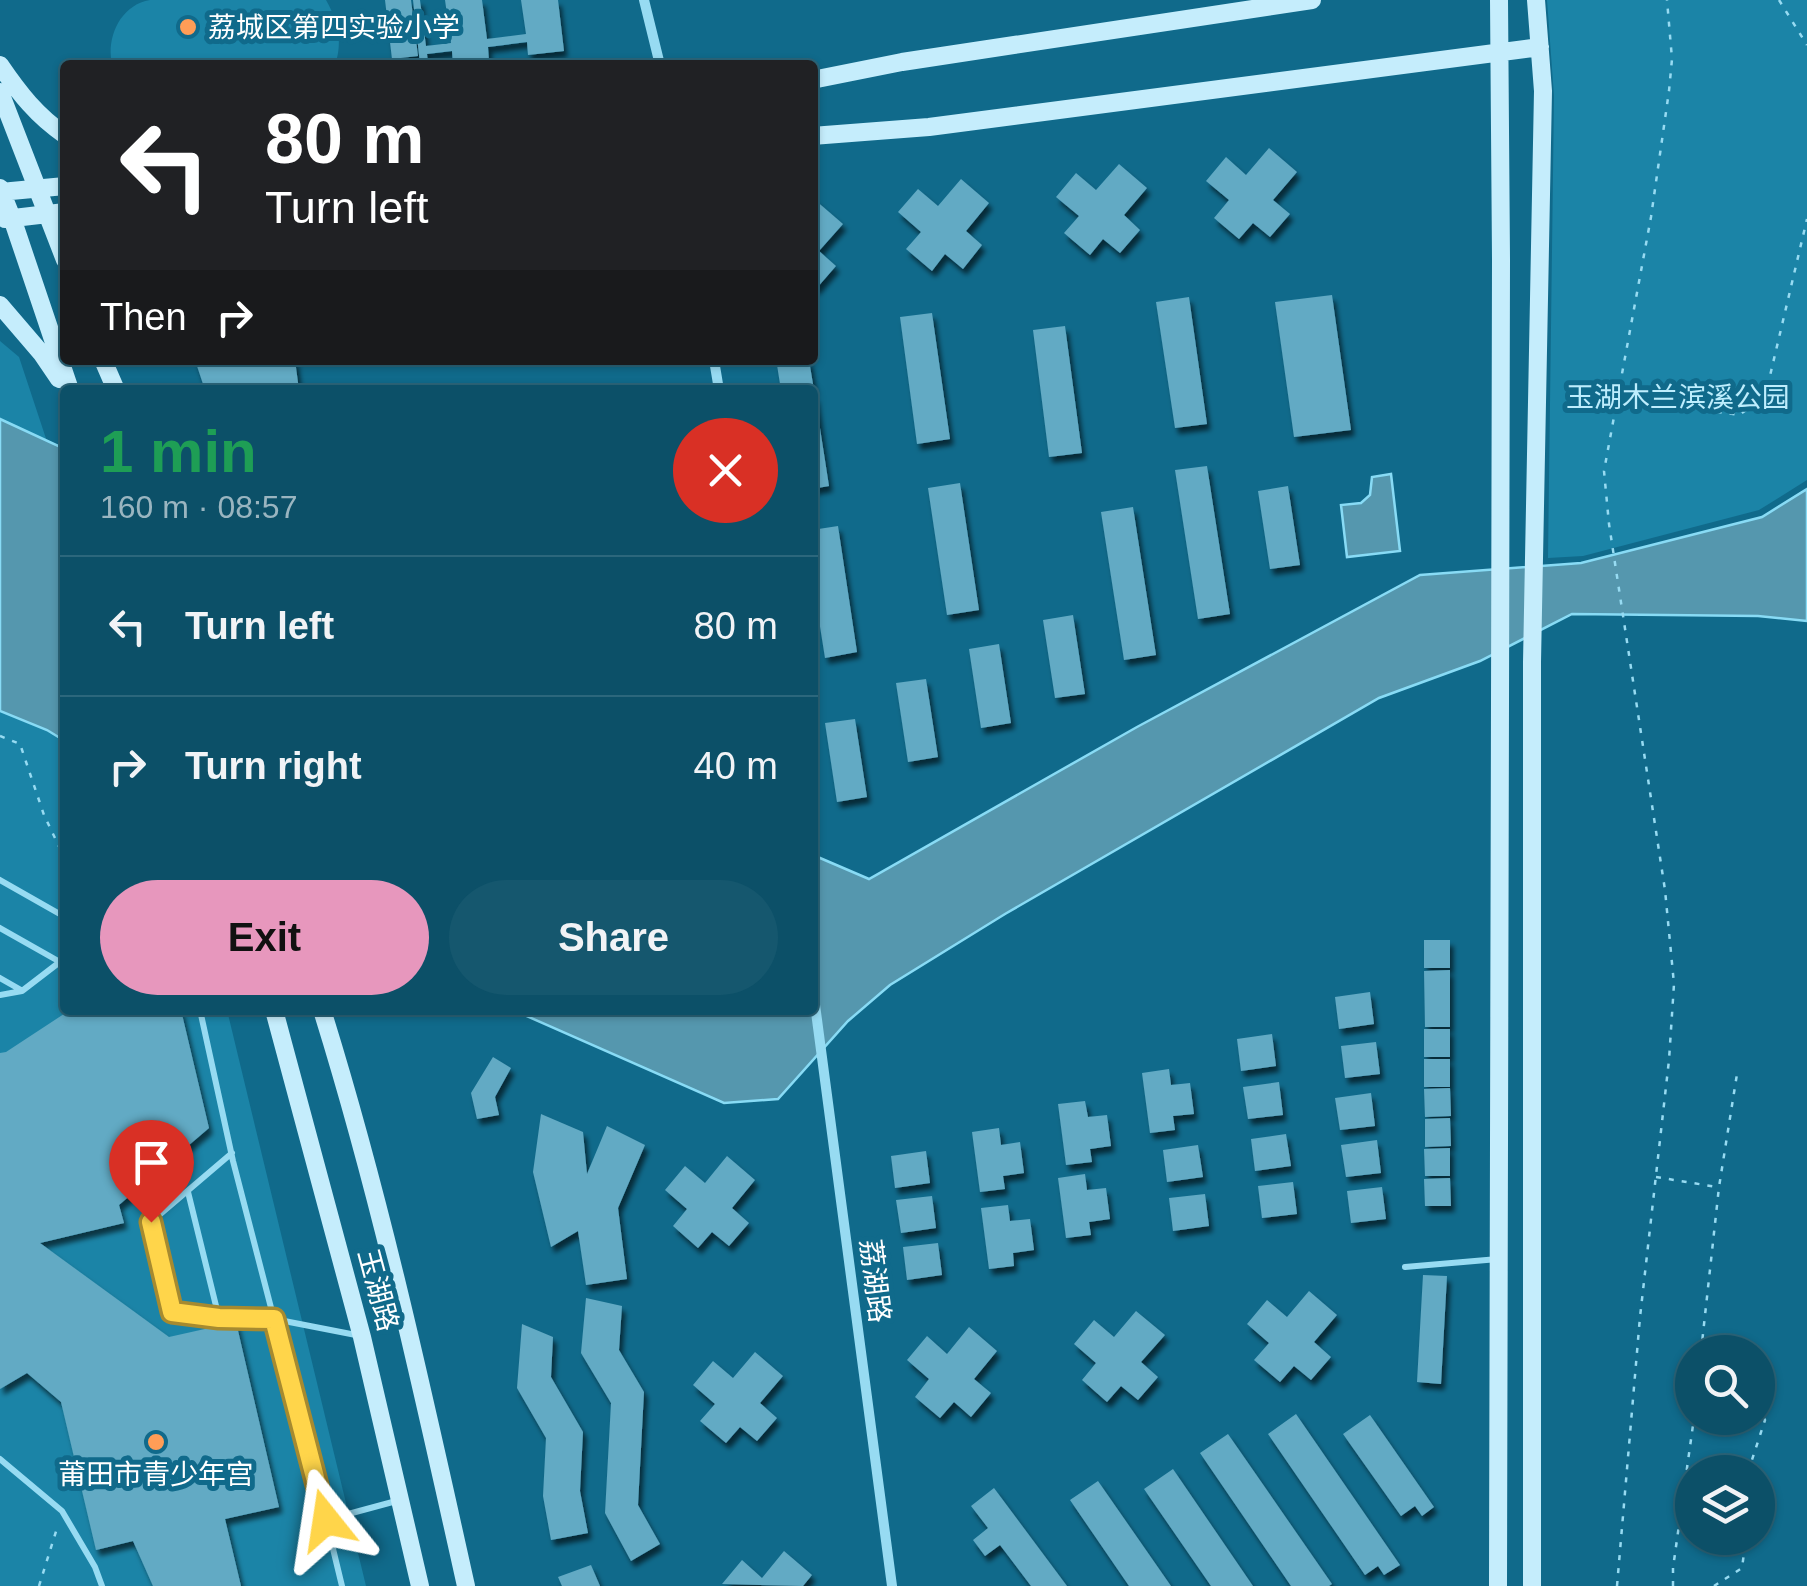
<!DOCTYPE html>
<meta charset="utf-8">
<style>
:root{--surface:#0c5068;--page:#15576e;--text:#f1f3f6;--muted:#9ab5c0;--line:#2c677c;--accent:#e797bd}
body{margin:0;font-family:Arial,"Noto Sans SC",sans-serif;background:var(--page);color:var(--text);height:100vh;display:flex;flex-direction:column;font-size:38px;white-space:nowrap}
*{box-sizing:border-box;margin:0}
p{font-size:32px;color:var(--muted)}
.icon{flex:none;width:55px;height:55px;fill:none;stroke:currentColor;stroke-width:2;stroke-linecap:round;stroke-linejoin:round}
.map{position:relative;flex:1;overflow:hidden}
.side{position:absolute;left:60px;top:385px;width:758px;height:630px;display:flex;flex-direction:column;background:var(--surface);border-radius:10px;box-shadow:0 2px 8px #0004,0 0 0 2px var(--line)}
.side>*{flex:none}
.banner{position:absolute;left:60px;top:60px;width:758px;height:305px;border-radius:10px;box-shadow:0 2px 8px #0004,0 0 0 2px var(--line);background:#202124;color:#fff;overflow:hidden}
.tools{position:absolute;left:1675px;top:1335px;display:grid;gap:20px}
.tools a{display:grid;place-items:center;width:100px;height:100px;border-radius:50%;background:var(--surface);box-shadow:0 2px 8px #0004,0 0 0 2px var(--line);font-size:50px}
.pin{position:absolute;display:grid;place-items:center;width:85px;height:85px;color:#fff;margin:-102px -42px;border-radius:50% 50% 50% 0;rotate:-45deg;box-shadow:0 0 10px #0007}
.pin .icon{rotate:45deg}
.me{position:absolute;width:110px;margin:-55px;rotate:345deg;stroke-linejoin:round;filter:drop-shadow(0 0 8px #0008)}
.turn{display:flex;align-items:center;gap:35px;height:210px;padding:0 40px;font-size:45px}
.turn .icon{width:130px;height:130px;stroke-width:2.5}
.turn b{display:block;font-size:70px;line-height:85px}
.then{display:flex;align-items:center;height:95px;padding:0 40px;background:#0003;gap:20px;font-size:38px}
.round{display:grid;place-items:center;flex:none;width:105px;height:105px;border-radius:52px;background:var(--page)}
.summary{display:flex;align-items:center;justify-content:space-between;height:170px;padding:0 40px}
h1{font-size:60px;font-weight:800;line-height:75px;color:#1e9e55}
.button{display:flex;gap:20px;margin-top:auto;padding:20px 40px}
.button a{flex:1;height:115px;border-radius:60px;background:var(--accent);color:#111;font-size:40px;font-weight:800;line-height:115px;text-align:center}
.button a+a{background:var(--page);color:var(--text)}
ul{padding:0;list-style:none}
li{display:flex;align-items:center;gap:30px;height:140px;padding:0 40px;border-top:2px solid var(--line)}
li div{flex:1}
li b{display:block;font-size:38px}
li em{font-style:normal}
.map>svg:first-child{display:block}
.green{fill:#1b84a7}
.water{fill:#5597ae;stroke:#88dbf5;stroke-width:2.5}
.building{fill:#62aac4;filter:url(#shadow)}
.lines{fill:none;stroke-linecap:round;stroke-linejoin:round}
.path{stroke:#97dbf2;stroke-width:2.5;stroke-dasharray:5 8;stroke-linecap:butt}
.lane{stroke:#97dbf2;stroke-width:6}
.street{stroke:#97dbf2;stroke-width:10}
.secondary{stroke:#c5edfc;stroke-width:18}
.route-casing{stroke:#a68a30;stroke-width:25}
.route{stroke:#ffd54a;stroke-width:18}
.poi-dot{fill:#ff9d57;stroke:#106a8b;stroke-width:4}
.labels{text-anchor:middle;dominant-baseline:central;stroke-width:10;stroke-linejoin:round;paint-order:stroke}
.poi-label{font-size:28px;fill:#fff;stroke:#106a8b;text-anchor:start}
.park-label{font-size:28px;fill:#bdedfd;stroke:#106a8b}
.street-label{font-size:28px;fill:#fff;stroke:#106a8b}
</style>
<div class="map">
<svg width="1807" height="1586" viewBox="0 0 1807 1586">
<defs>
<filter id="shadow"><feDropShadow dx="3.5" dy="6" stdDeviation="2.5" flood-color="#0009"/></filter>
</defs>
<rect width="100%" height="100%" fill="#106a8b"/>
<path class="green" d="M150,0H326C338,21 343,41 335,65H112C106,38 120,5 150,0Z
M1547,0H1807V480L1759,510L1583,556L1548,558L1554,96Z
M0,341L19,357L65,496V1010H227L366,1586H0Z"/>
<path class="water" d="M0,419L65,449V741L47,730L0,711Z
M1391,474L1400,551L1347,557L1341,505L1361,503L1370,495L1372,477Z
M1807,489V621L1758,616L1572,614L1480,661L1379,698L1005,914L890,985L848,1021L778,1099L724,1103L513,1010H812L813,855L869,879L1137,727L1420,575L1581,563L1762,517Z"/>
<path class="building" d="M385,0H411L418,56L392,59Z
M413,0H420L426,46L451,43L445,0H482L487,39L526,34L521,0H558L564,51L528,55L527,42L488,47L489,61L453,65L452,51L427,54L428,63L420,64Z
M1269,148L1297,172L1273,200L1290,214L1270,237L1253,223L1239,239L1214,218L1229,200L1206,181L1226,157L1246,175Z
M1119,164L1147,188L1124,215L1140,230L1120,253L1103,239L1090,255L1064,233L1079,216L1056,197L1076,173L1096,190Z
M961,179L989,203L966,231L982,245L963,269L945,254L932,271L906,249L921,232L898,212L918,189L938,206Z
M814,199L843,224L819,251L836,266L816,289L812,286V202Z
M1332,295L1351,430L1294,437L1275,302Z
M1189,297L1207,424L1175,428L1156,302Z
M932,313L950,439L917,444L900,317Z
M1065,326L1082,453L1049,457L1033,330Z
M195,360H295L299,390H205Z
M809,360L814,390H781L777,365Z
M812,396H815L829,486L812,489Z
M1207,466L1230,614L1198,619L1175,470Z
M960,483L979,610L947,615L928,488Z
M1288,486L1300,565L1270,569L1258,491Z
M1133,507L1156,655L1124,660L1101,512Z
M838,526L857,652L825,658L812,576V530Z
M1073,615L1085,694L1055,698L1043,620Z
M999,644L1011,723L981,728L969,649Z
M926,679L938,757L908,762L896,683Z
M855,719L867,797L837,802L825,723Z
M1424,940H1450V968H1424Z
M1450,970V1027H1425L1424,971Z
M1370,992L1374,1024L1339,1029L1335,997Z
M70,1010H181L209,1128L119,1205L124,1223L40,1243L169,1337L236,1322L279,1507L225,1519L241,1586H153L133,1541L96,1550L61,1402L27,1373L0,1389V1053L6,1052Z
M1424,1029H1450V1057H1424Z
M1272,1034L1276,1066L1241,1071L1237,1039Z
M1376,1042L1380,1074L1345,1078L1341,1046Z
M493,1057L511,1068L495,1097L499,1115L477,1119L471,1093Z
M1424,1059H1450V1087H1424Z
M1169,1069L1171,1085L1190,1083L1194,1114L1173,1116L1175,1130L1150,1133L1142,1073Z
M1279,1082L1283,1115L1248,1119L1243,1087Z
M1450,1088L1451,1116L1425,1117L1424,1089Z
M1371,1093L1375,1126L1340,1130L1335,1098Z
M1085,1101L1088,1117L1107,1115L1111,1146L1090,1149L1092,1162L1066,1165L1058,1104Z
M541,1114L583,1132L587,1174L607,1126L645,1145L618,1208L627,1279L586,1285L578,1231L551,1247L533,1172Z
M1450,1118L1451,1146L1425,1147V1119Z
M999,1128L1001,1145L1020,1142L1024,1173L1003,1176L1005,1189L980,1192L972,1132Z
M1286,1134L1291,1166L1255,1171L1251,1139Z
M1377,1140L1381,1173L1346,1177L1341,1145Z
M1198,1145L1203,1177L1167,1182L1163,1150Z
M1450,1148V1176H1425L1424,1149Z
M926,1151L930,1183L895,1188L891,1156Z
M727,1156L755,1180L732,1208L749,1223L729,1246L712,1232L698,1248L673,1226L687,1209L665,1190L685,1166L705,1183Z
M1085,1174L1087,1190L1106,1188L1110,1219L1089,1222L1091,1235L1066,1238L1058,1178Z
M1450,1178L1451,1206H1425L1424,1179Z
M1293,1182L1297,1214L1262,1218L1258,1186Z
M1382,1187L1386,1219L1351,1223L1347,1191Z
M1205,1194L1209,1226L1173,1231L1169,1198Z
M932,1196L936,1228L901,1233L896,1200Z
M1008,1205L1010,1221L1030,1219L1034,1250L1013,1253L1014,1266L989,1269L981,1208Z
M938,1243L942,1275L907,1280L903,1247Z
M1423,1275L1447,1276L1441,1384L1417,1382Z
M1309,1291L1337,1315L1314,1342L1331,1357L1311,1380L1294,1366L1280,1382L1254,1360L1269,1343L1247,1324L1267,1300L1287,1317Z
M586,1298L622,1306L619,1350L644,1392L638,1505L660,1544L631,1561L605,1513L611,1403L581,1353Z
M1136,1311L1165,1335L1141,1362L1158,1377L1138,1400L1121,1386L1107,1402L1082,1380L1096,1363L1074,1344L1094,1320L1114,1337Z
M522,1324L553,1337L551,1377L583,1432L580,1491L588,1533L551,1540L543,1496L546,1438L517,1388Z
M969,1327L997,1351L974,1379L991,1393L971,1417L954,1402L940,1418L915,1397L929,1379L907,1360L927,1336L947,1354Z
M755,1352L783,1376L760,1403L777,1418L757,1441L740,1427L726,1443L700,1421L715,1404L693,1385L713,1361L733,1378Z
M1296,1414L1400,1565L1384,1575L1378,1566L1365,1575L1268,1434Z
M1370,1415L1434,1507L1422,1516L1415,1506L1401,1516L1343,1434Z
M1228,1434L1332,1584L1329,1586H1291L1200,1453Z
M1173,1469L1253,1586H1211L1144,1489Z
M1098,1481L1171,1586H1129L1070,1500Z
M994,1488L1067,1586H1031L1000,1545L985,1556L973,1540L988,1528L971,1506Z
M784,1551L812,1575L803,1586L722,1584L742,1560L762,1578Z
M591,1565L600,1586H562L558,1577Z"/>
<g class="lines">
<path class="path" d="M1779,0L1807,45
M1691,408L1739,415L1765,397L1807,219
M0,736L20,744L44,815L65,859
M1656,1177L1717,1187
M1701,1352L1719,1187L1737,1074
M1748,1472L1765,1420L1758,1406
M1758,1479L1769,1483L1758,1495
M39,1586L58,1525
M1617,1586L1640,1317L1669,1060L1674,984L1665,890L1609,524L1604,471L1651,217L1669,91L1672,59L1667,0
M1673,1586V1568L1694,1418
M1714,1586L1742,1568L1746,1538"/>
<path class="lane" d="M0,880L65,917
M0,928L60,962
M0,978L21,990
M0,995L22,991L65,958
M200,1010L233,1161L326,1520
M232,1153L151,1222L171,1313L219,1318L274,1319L356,1335
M188,1192L219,1318
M1405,1267L1498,1259
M0,1459L62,1511L95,1567L102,1586
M342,1586L326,1520L400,1500"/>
<path class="street" d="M644,0L660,65
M714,360L719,390
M812,982L892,1586"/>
<path class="secondary" d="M0,65C19,93 37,116 65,135
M812,80L902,62L1312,0
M0,92L65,260
M812,136L929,127L1540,47
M0,188L12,218L70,390
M0,192L65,186
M5,219L65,212
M0,305L42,354L59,379
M103,360L116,390
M274,1010L362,1337L420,1586
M322,1010C381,1199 423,1393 466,1586
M1498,1586L1501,260L1499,0
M1532,1586V662L1543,91L1536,0"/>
</g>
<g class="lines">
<g class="route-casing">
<path id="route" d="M151,1222L172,1312L219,1318L274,1319L326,1520"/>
</g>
<use href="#route" class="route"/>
</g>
<g class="poi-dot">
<circle cx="188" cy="27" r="10"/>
<circle cx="156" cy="1442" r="10"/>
</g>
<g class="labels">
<g class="poi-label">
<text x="208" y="27">荔城区第四实验小学</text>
<text x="156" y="1474" text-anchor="middle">莆田市青少年宫</text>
</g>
<g class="park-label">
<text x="1678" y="397">玉湖木兰滨溪公园</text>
</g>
<g class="street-label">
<text transform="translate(875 1281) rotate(83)">荔湖路</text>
<text transform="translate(378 1290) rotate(75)">玉湖路</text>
</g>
</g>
</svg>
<div class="tools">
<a><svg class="icon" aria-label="search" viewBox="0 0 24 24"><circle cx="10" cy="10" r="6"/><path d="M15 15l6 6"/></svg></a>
<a><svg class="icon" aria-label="layers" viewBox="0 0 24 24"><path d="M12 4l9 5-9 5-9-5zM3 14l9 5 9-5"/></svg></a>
</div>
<div class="pin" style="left:151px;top:1222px;background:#d93025"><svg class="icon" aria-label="arrive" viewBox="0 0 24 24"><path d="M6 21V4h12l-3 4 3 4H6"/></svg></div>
<svg class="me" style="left:326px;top:1520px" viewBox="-20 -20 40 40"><path d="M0-17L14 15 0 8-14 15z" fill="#ffd54a" stroke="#fff" stroke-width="4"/></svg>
<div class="banner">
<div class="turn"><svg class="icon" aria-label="left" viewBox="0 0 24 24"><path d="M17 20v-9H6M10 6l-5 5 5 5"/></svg><div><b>80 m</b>Turn left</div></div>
<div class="then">Then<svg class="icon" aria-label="right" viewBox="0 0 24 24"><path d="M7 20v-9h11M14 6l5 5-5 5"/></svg></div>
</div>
<section class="side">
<div class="summary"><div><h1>1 min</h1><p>160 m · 08:57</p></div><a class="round" style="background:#d93025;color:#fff"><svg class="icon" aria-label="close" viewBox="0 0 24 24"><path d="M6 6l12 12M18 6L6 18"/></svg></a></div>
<ul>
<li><svg class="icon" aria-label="left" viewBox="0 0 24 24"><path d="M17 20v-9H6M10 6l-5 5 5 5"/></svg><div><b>Turn left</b></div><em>80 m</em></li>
<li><svg class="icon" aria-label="right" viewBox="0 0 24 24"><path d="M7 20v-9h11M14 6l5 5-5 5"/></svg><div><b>Turn right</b></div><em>40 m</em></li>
</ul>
<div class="button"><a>Exit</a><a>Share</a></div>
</section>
</div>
